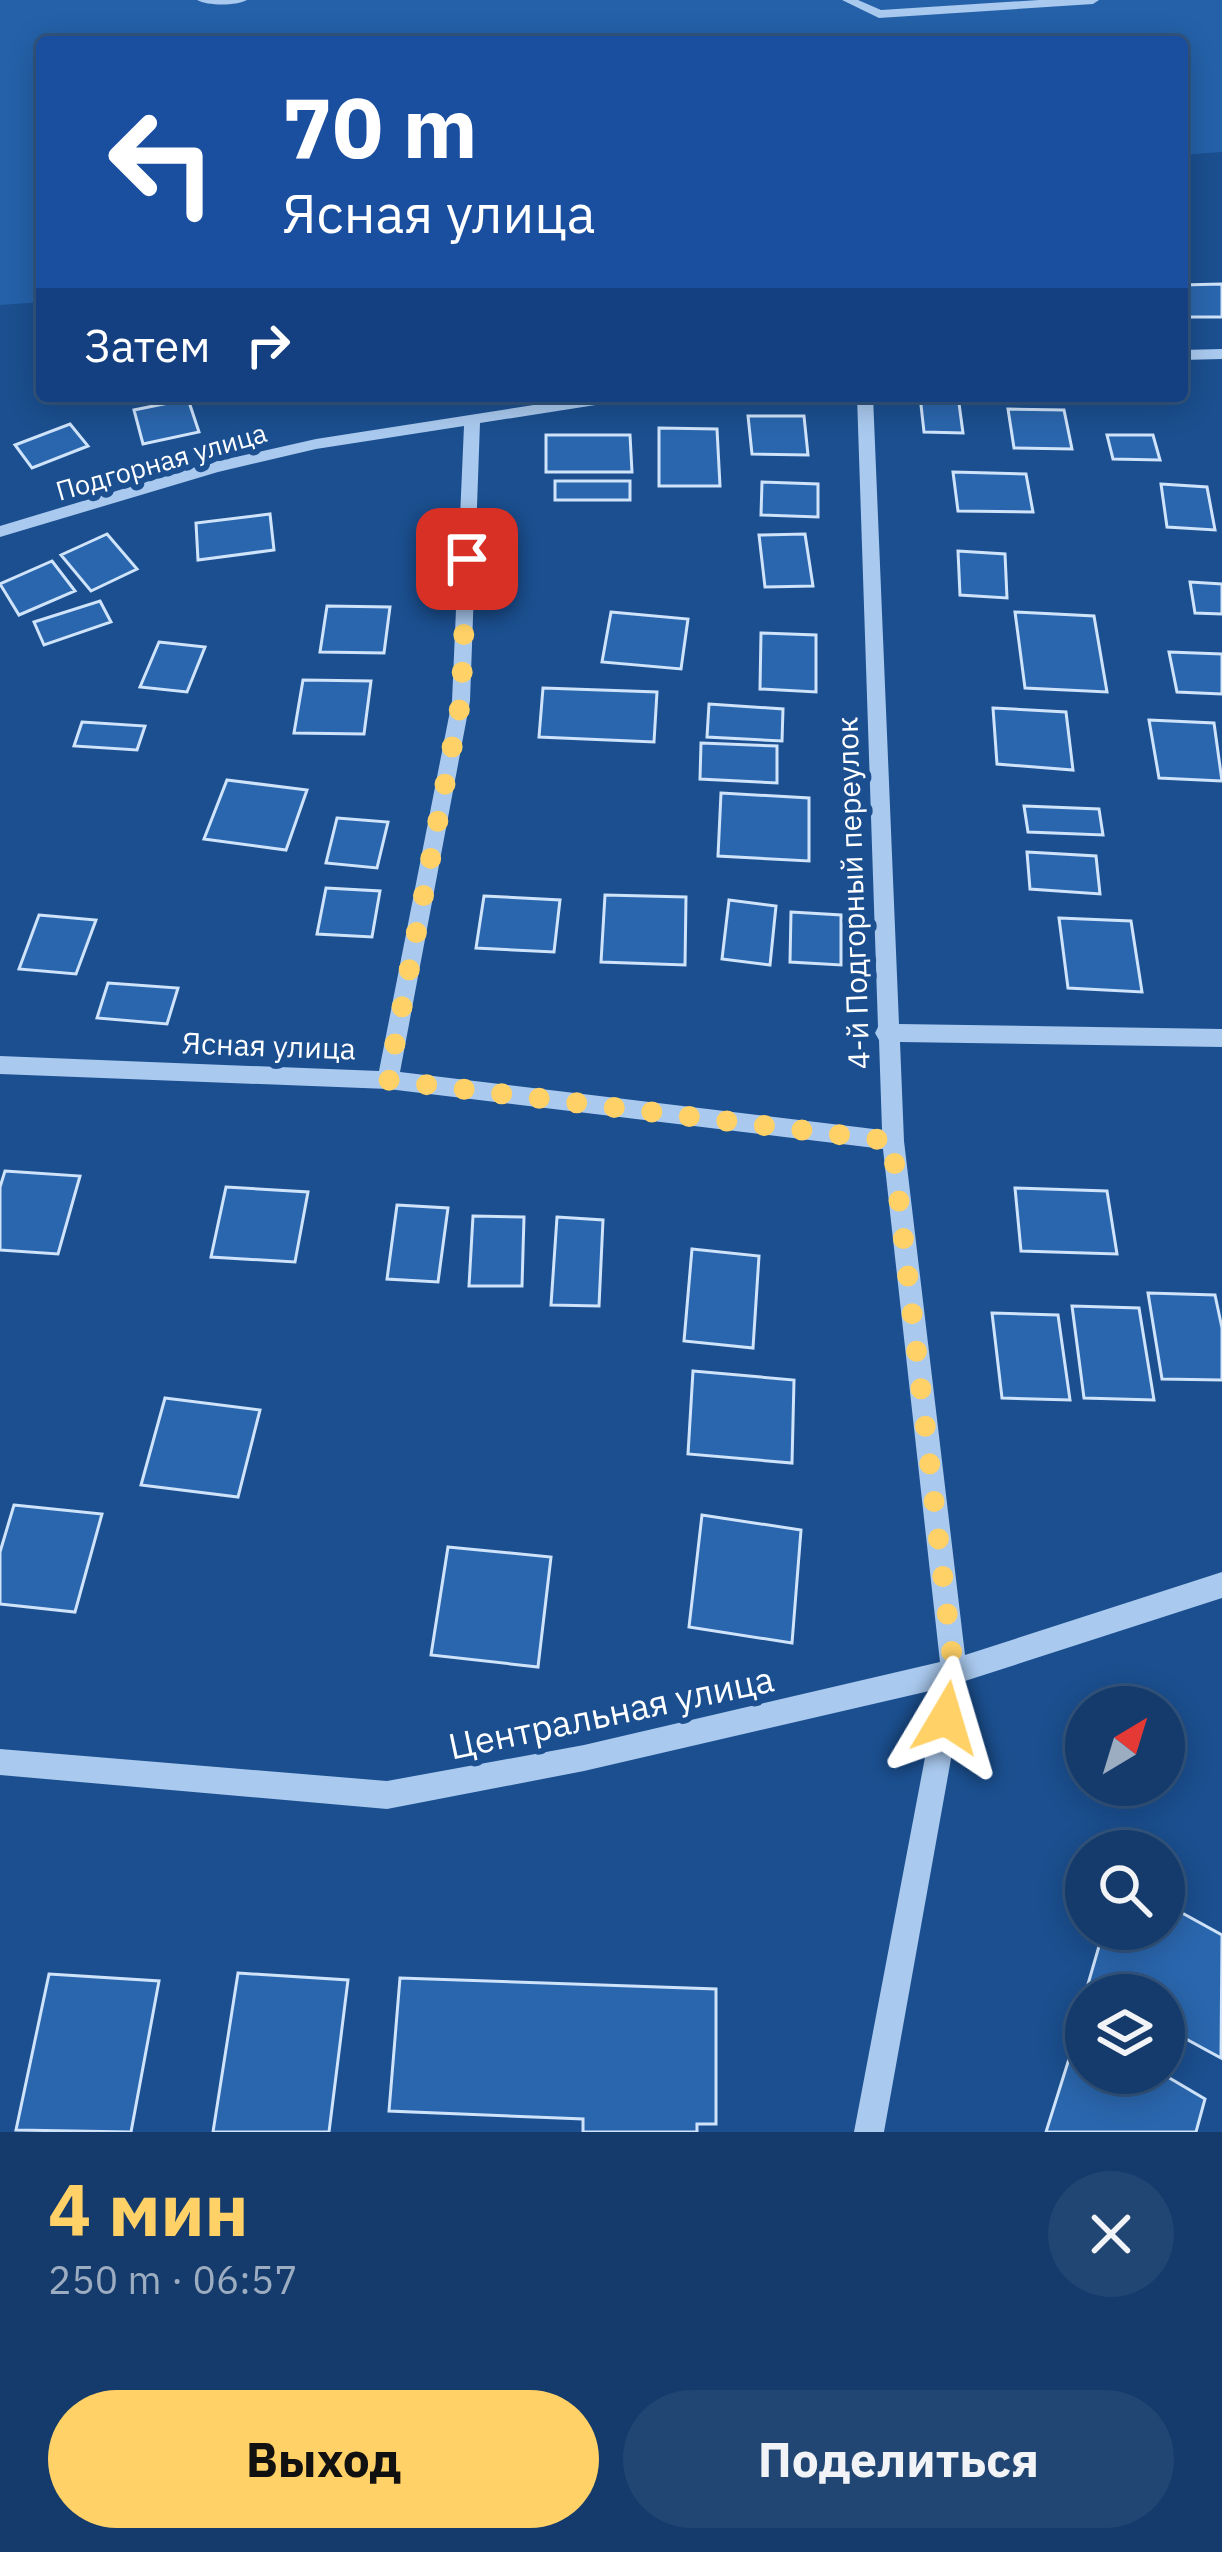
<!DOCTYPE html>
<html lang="ru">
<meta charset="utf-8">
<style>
:root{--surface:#143b6b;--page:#214673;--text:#f1f3f6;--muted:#9dadc1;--line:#33557e;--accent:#ffd166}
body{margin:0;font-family:"IBM Plex Sans",sans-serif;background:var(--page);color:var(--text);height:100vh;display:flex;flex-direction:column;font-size:45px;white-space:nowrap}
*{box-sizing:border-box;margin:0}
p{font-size:39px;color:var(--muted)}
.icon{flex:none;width:66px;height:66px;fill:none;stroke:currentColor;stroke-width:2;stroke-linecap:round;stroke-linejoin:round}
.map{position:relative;height:2132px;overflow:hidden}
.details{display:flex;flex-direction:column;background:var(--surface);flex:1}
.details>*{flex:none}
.banner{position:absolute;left:36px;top:36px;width:1152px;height:366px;border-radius:12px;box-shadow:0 6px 30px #0003,0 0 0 3px var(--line);background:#1a4fa0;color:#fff;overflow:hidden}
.needle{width:78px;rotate:38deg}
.buttons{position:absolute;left:1065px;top:1686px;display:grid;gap:24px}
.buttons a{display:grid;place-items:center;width:120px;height:120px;border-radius:50%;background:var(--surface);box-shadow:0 6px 30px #0003,0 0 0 3px var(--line);font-size:60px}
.pin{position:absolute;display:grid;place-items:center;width:102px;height:102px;color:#fff;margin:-51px;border-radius:24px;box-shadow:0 6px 18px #0006}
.me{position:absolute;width:132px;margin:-66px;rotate:7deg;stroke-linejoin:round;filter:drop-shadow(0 0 9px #0008)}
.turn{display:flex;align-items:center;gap:42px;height:252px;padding:0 48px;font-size:54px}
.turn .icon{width:156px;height:156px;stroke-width:2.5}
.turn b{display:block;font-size:84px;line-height:102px}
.then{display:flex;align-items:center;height:114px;padding:0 48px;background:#0003;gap:24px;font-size:45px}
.round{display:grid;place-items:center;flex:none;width:126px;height:126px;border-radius:63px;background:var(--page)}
.summary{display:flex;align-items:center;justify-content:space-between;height:204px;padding:0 48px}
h1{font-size:72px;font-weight:800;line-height:90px;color:var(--accent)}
.action{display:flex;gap:24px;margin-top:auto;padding:24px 48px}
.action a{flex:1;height:138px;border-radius:72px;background:var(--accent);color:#111;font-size:48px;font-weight:800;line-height:138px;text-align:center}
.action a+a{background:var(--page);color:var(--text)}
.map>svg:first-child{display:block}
.green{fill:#2461a8}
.building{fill:#2a66ad;stroke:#cfe3fa;stroke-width:3}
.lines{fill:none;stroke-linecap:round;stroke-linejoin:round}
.minor{fill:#a9c9ee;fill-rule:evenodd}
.route{stroke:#ffd166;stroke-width:21;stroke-dasharray:0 37.8}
.labels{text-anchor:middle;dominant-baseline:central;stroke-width:12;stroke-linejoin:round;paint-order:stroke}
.far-street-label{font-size:27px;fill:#fff;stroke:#1b4f8f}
.street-label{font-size:30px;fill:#fff;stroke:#1b4f8f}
.near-street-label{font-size:36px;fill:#fff;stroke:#1b4f8f}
</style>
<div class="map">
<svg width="1222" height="2132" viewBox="0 0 1222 2132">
<rect width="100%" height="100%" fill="#1b4f8f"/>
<path class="green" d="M0,0H1222V152L1182,155V42H42V302L0,305Z"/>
<path class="building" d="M1222,284V317H1182V285Z
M920,396H958L963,433L924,432Z
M188,399L199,432L143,444L134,410Z
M1008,409L1064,410L1072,449L1014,448Z
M748,416H804L808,455L752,454Z
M70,424L88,446L32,468L15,445Z
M659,428L717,429L720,486H659Z
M546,435H630L632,472H546Z
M1107,435H1153L1160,460L1113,459Z
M953,472L1026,474L1033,512L958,511Z
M555,481H630V500H555Z
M762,482L818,484V517L761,515Z
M1161,484L1207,487L1215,530L1167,527Z
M270,514L274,550L198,560L196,523Z
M107,534L137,569L91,591L61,555Z
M805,534L813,586L765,587L759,535Z
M958,551L1005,554L1007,598L960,595Z
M52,561L75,591L19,615L0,584Z
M1190,582L1222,584V614L1195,613Z
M100,601L111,622L44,645L34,622Z
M327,606L390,607L384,653L320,652Z
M611,612L688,619L681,669L602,662Z
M1015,612L1094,616L1107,692L1025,688Z
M761,633L816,635V692L760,689Z
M159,642L205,647L187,692L140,687Z
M1169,652L1222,654V694L1177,692Z
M303,680L371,681L364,734L294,733Z
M543,688L657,692L654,742L539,737Z
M709,704L783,709L782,741L707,737Z
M993,708L1066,712L1073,770L997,764Z
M1149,720L1214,723L1222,781L1159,778Z
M82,722L145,726L137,750L74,746Z
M701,743L777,746V783L700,779Z
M227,780L307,790L286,850L204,839Z
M721,793L809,798V861L718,856Z
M1024,806L1099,809L1103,835L1028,832Z
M337,818L388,822L377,868L326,863Z
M1027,852L1096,856L1100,894L1030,889Z
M326,888L380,891L372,937L317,934Z
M605,895L686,897L685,965L601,962Z
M484,896L560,900L554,952L476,948Z
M729,900L776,906L770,965L722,959Z
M791,912L841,915V965L790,962Z
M39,915L96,920L76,974L19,969Z
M1059,918L1131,921L1142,992L1068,988Z
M108,983L178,988L167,1024L97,1018Z
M5,1171L80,1176L58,1254L0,1250V1187Z
M226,1187L308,1192L295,1262L211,1257Z
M1015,1188L1107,1191L1117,1254L1021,1251Z
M397,1205L448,1208L438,1282L387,1279Z
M473,1216L524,1217L522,1286H469Z
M557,1217L603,1220L599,1306L551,1305Z
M692,1249L759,1256L753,1348L684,1341Z
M1148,1293L1215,1295L1222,1328V1380L1162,1379Z
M1072,1306L1139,1308L1154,1400L1084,1398Z
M992,1313L1058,1315L1070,1400L1002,1398Z
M693,1371L794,1380L792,1463L688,1454Z
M165,1398L260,1410L238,1497L141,1485Z
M14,1505L102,1514L75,1612L0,1604V1552Z
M702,1515L801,1530L792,1643L689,1627Z
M448,1547L551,1557L538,1667L431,1655Z
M1164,1903L1222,1935L1221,2058L1164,2027V1995H1107L1088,1984L1104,1929H1164Z
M238,1973L348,1980L329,2132H213Z
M49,1974L159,1981L131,2132L16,2130Z
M400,1978L716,1989V2124H697V2132H583V2119L389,2111Z
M1080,2024L1086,2028V2073H1161L1205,2099L1196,2132H1046Z"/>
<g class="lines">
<path class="minor" d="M197,0H247C236,6 208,6 197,0Z
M842,0H858L881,10L1039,0H1099L1093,4L879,18Z
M1222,349V359L1182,360V350Z
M591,396H629L621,401L480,423L470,701L400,1072L882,1130L879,1040L875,1033L878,1027L857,396H873L899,1024L1222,1029V1047L900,1042L904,1141L965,1655L1222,1572V1598L965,1681L884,2132H854L938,1689L584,1771L387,1809L0,1775V1749L387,1781L584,1745L940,1662L883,1149L388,1089L0,1074V1056L379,1071L452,701L464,426L316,449L218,472L0,537V526L209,463L316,439Z"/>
</g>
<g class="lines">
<path class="route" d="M467,559L461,701L388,1080L892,1141L954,1672L946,1718"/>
</g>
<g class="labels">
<g class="far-street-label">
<text transform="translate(161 461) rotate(-16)">Подгорная улица</text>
</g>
<g class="street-label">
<text transform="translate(852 893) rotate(-92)">4-й Подгорный переулок</text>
<text transform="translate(269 1045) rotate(2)">Ясная улица</text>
</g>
<g class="near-street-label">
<text transform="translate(611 1712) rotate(-12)">Центральная улица</text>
</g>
</g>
</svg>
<div class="buttons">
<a><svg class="needle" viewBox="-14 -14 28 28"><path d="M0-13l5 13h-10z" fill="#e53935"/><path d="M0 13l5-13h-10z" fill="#9dadc1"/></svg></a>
<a><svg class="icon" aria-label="search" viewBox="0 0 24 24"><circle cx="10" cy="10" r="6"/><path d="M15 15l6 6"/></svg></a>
<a><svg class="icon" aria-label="layers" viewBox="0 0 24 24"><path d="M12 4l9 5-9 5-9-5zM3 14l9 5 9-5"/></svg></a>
</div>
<div class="pin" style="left:467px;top:559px;background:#d93025"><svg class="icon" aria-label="arrive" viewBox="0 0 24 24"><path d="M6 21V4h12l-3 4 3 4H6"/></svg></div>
<svg class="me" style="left:946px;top:1718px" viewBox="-20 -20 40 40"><path d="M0-17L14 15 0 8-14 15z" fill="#ffd166" stroke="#fff" stroke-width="4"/></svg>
<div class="banner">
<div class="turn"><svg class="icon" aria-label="left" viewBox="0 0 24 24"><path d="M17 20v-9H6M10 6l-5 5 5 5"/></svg><div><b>70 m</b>Ясная улица</div></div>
<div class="then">Затем<svg class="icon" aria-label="right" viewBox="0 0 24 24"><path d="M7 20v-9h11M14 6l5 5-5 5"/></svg></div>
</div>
</div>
<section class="details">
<div class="summary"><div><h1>4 мин</h1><p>250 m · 06:57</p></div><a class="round"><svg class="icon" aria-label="close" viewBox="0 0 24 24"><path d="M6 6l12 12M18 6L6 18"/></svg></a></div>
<div class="action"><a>Выход</a><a>Поделиться</a></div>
</section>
